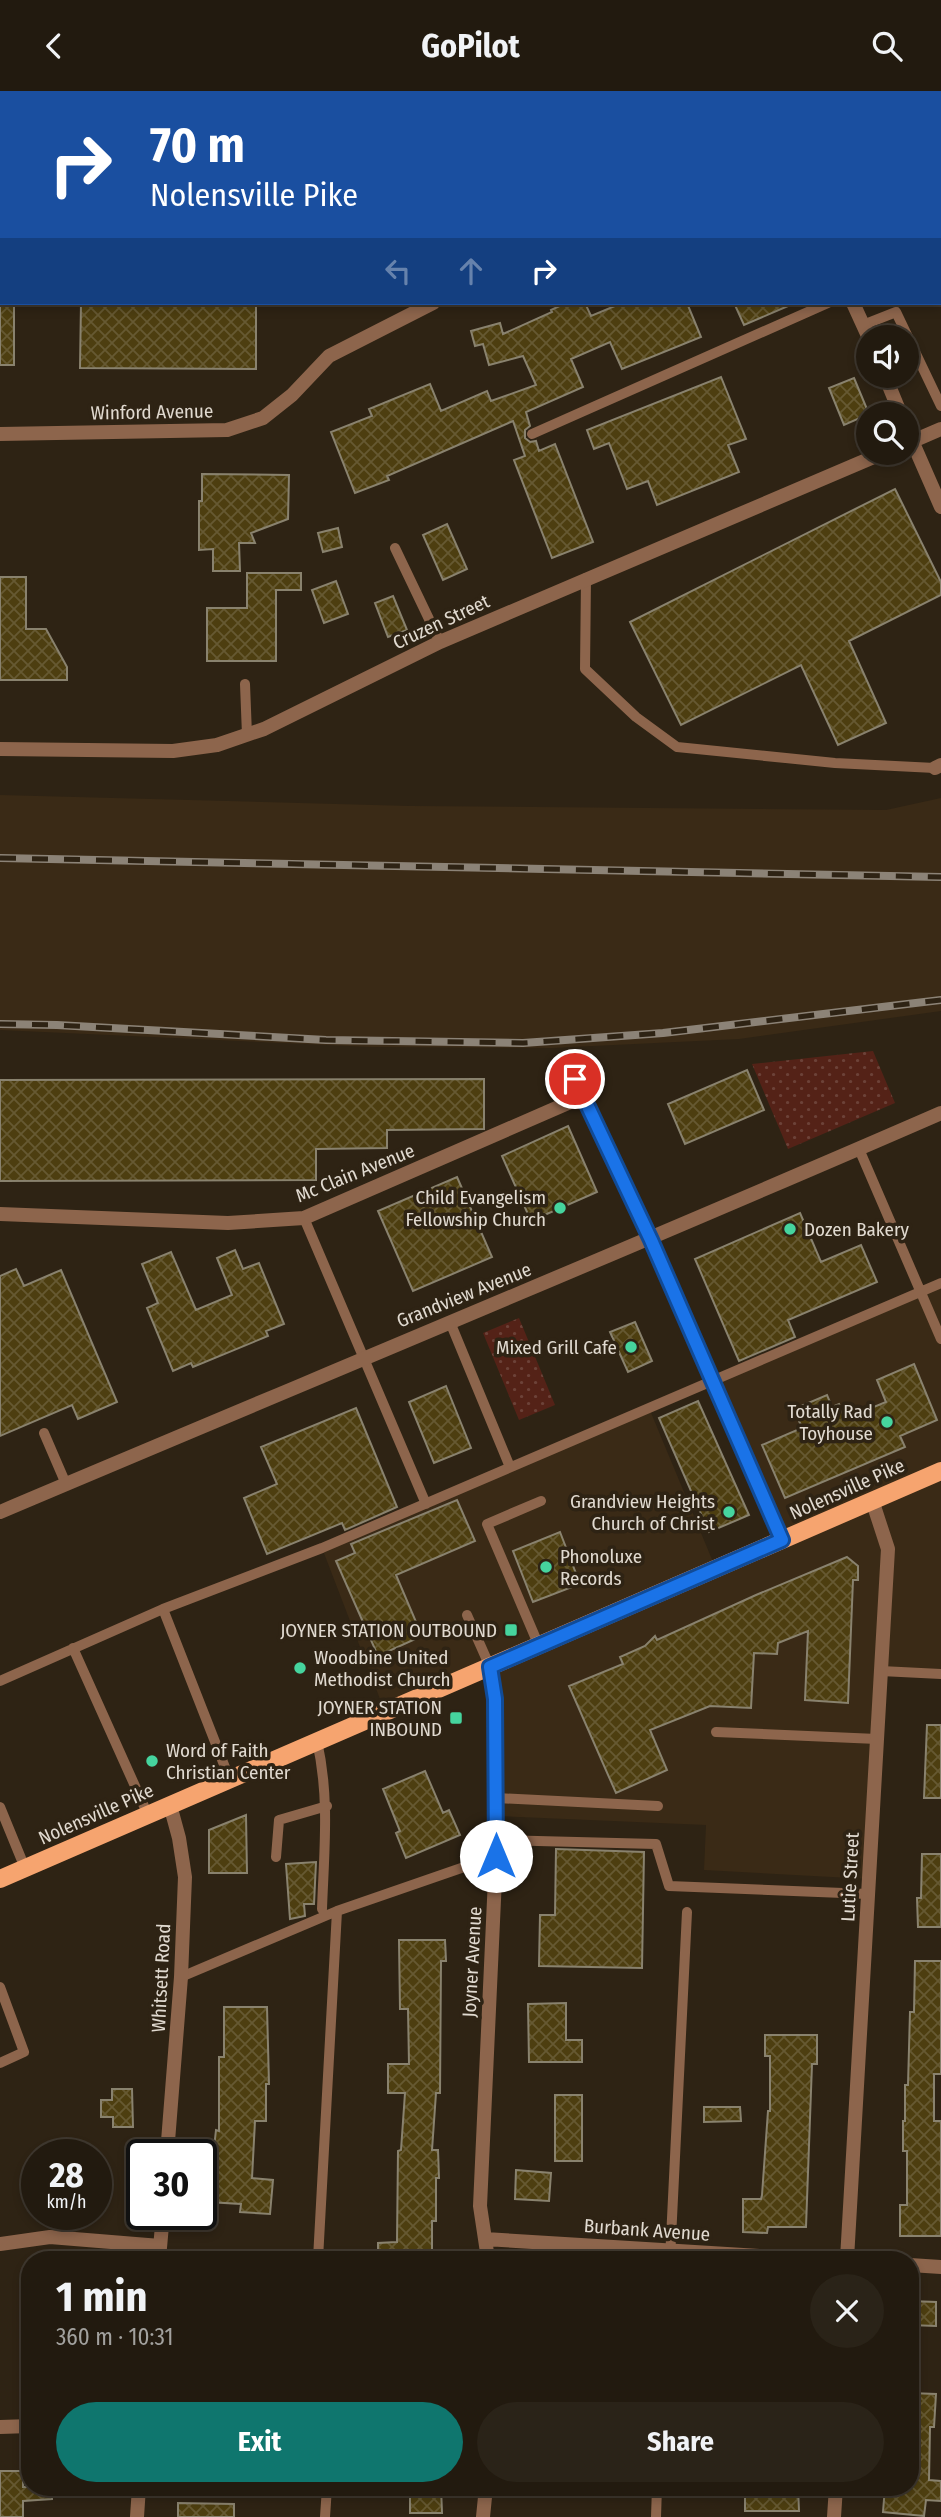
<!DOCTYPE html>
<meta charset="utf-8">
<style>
:root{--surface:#221a0f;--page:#2a2318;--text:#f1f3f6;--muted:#a2a19e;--line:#3f382f;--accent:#0f766e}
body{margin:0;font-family:"Fira Sans Condensed",sans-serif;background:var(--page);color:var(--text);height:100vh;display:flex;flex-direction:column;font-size:26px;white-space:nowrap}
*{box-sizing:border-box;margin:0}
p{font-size:23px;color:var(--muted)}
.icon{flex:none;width:38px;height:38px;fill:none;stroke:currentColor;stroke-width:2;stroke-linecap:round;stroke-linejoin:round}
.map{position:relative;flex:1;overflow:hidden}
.details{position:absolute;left:21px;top:2160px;width:898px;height:245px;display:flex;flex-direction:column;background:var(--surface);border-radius:28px;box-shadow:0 4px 10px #0003,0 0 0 2px var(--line)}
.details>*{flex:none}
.hud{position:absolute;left:0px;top:0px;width:942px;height:214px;box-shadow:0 4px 10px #0003,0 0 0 2px var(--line);background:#1a4fa0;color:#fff;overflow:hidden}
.controls{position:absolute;left:856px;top:234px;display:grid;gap:14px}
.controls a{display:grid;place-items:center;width:63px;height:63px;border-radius:50%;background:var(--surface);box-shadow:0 4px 10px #0003,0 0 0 2px var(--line);font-size:35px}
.speed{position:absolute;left:21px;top:2048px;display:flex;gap:14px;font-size:35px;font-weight:700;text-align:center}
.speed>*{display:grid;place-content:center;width:91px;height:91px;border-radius:50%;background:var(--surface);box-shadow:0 4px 10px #0003,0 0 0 2px var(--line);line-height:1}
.speed small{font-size:18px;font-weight:400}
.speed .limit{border:4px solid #111;border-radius:10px;background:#fff;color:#111}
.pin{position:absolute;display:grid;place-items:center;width:60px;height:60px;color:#fff;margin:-30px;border:4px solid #fff;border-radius:50%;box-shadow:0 2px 7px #0007}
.me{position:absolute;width:77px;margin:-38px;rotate:0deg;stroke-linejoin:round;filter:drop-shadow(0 0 5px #0008)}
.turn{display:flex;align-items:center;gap:24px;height:147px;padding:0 35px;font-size:32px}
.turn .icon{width:91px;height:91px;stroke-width:2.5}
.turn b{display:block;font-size:49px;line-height:60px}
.lanes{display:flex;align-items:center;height:66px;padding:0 35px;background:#0003;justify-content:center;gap:35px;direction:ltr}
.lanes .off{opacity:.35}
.round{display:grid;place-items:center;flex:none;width:74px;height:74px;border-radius:37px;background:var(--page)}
.summary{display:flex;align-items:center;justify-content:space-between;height:119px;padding:0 35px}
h1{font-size:42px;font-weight:700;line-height:52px}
.cta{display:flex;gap:14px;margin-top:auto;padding:14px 35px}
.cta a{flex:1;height:80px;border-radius:42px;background:var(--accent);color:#fff;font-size:28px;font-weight:700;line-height:80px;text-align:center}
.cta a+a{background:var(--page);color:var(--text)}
header{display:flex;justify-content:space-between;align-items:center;height:91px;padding:0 35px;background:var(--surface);font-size:32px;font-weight:700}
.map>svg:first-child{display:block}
.built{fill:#3a2a16}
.grass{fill:url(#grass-dots)}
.building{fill:url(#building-cross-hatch);stroke:#89826e;stroke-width:2}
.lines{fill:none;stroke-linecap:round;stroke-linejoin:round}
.service{stroke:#8d654c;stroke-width:10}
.minor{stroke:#8d654c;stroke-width:14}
.primary{stroke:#f6a46f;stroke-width:18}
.rail-casing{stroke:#8c8377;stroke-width:8}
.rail{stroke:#2e2314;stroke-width:5;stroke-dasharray:16;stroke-linecap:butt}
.route-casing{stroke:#114b97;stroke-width:18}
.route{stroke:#1a73e8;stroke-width:12}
.poi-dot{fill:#46d49e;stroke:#2e2314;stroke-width:2.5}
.labels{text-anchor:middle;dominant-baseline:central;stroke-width:7;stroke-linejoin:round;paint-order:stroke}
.street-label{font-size:19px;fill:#e1dad0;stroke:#2e2314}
.poi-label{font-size:19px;fill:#e1dad0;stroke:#2e2314;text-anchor:end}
</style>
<header><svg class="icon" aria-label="back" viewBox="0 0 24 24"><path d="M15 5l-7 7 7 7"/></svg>GoPilot<svg class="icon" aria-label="search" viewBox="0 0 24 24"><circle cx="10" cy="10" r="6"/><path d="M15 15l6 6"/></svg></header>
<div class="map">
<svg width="941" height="2426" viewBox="0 0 941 2426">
<defs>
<pattern id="grass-dots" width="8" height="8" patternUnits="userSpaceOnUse" patternTransform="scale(1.75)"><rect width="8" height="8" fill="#542217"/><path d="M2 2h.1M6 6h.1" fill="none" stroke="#6c4238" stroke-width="1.8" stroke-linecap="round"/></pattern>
<pattern id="building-cross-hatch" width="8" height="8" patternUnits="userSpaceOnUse" patternTransform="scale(1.75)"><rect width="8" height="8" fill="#4d3e10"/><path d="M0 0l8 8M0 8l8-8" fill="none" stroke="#665932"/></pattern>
</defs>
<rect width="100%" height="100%" fill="#2e2314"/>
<path class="built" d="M0,704L410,715L886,719L941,707V920L739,948L551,957L371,956L0,939Z
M941,1190V1582L882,1580L869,1788L704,1779L706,1734L497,1725L490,1576L385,1621L322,1457L649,1317L716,1478L782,1449L712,1289Z"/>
<path class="grass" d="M873,960L895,1012L788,1058L752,973Z
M519,1227L555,1314L519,1329L483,1242Z"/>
<path class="building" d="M0,212H14V274H0Z
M81,212H256V278L80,277Z
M566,212H585L591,225L622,212H687L701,246L622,278L610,251L571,268L583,296L526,321L530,335L525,339V347L530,351L536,350L539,360L555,353L593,451L552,467L514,369L525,365L513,330L387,385L389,389L355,402L331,341L372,325L369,318L430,293L441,320L487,300L491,310L536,294L523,265L489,274L483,253L475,255L471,240L500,232L503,243L552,221L551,219Z
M734,212H795L744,234Z
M721,286L746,348L728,354L739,381L657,414L648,390L627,398L609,352L594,358L587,339Z
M854,287L869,323L844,334L829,297Z
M202,383L289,384L288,428L251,442L255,452H239L240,480H213V458L199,459V410H202Z
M895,398L941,491V504L849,550L886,632L838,654L801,574L681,634L630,531Z
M447,433L467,478L443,489L423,444Z
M338,437L342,456L323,461L318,442Z
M247,482H301V499H276V570H207V517H247Z
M0,486H26V538H46L67,576V589H0Z
M336,490L348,523L324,532L312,499Z
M393,505L407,539L388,546L375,512Z
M747,979L764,1019L685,1053L668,1013Z
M484,988V1038L387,1039V1057L316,1058V1089L0,1090V989Z
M568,1035L597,1101L531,1130L502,1065Z
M457,1086L492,1166L413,1200L378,1120Z
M800,1122L821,1171L861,1154L877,1191L788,1229L795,1246L739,1270L695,1168Z
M235,1159L243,1178L259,1172L284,1233L266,1240L268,1245L193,1276L191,1272L173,1280L147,1217L158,1212L142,1173L171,1161L196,1219L232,1204L217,1167Z
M16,1178L24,1195L61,1179L117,1311L78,1328L72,1314L0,1345V1185Z
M635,1231L652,1270L628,1281L610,1241Z
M914,1273L937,1329L900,1345L905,1356L785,1407L762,1354L802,1337L794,1318L827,1304L832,1316L839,1313L845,1328L886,1311L877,1289Z
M446,1295L471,1357L434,1372L409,1311Z
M698,1310L749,1424L709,1441L659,1327Z
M356,1317L397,1416L345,1439L342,1432L267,1463L244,1407L277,1393L261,1356Z
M457,1409L475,1450L396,1484L422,1545L378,1565L336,1470L355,1462L351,1453Z
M560,1441L580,1493L533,1511L513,1460Z
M847,1466L858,1475V1489H853L848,1612L805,1609L808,1540L778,1552L777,1563L754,1562L751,1617L710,1615L650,1639L667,1679L616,1702L569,1595L623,1573L620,1566L645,1555L655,1545L657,1549L756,1504Z
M927,1634H941V1707H924Z
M425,1680L443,1722L449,1719L460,1744L406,1767L396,1742L400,1740L383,1698Z
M246,1724L247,1782H209V1739Z
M556,1758L644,1761L642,1877L539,1875L540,1824H555Z
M922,1763H941V1836H918L917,1807H921Z
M316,1771L314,1813H304L305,1825L290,1828L286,1773Z
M399,1849H445L446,1870H441L440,2002H436L432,2059H438L439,2087H436V2130H432V2168H378V2152L397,2151L398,2060L401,2059L405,2002H388V1973H409L408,1918H400Z
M915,1870H941V1983H934V2030H941V2145H900V2114H907V2060H903V2030H905V1994H908L910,1921H914Z
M566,1912V1949H582V1971H529L528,1913Z
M224,1916H267L269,1993H266V2030H255L252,2087L273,2089L270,2123L240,2121L241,2113L208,2111L216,2039L219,2040V1966H224Z
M765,1944H817V1973H812L806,2136H768L767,2142L743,2141V2108H761L762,2104L768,2020H770V1965H765Z
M112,1998H132L133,2036H113V2026H101V2009H112Z
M555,2004H582V2070H555Z
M704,2016H740L741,2030L704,2031Z
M516,2079L551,2082L549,2110L515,2108Z
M910,2210L936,2211V2235L910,2234Z
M910,2302L936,2303L934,2336H930L929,2389L941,2390V2410L926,2409L924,2425L883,2421L885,2396H910Z
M0,2380H23V2396H52V2408L23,2410V2426H0Z
M410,2396H441L442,2422H410Z
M745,2396H798L799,2420H745Z
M178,2412L234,2413V2426H178Z"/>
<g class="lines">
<path class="service" d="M526,2L530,0
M940,163L941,162
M863,234L896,221L941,315
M532,343L828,212
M395,457L440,551
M586,487L585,578L636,626L677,656L835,672L935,677
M245,593L247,644
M859,1058L941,1248
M304,1127L426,1413
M450,1231L510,1376
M44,1342L66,1393
M163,1518L230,1689
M467,1524L490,1576
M539,1555L487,1433L541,1410
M73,1557L148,1724
M881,1580L941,1583
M0,1590L163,1518L322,1457L941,1192
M716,1641L877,1648
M317,1650C330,1707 324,1760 322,1818
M497,1707L658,1715
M0,1716L25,1777
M496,1749L656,1753L669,1795L868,1803
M276,1766L279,1729L327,1715
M181,1886L337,1820L496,1765
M0,1896L24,1961L0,1972
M318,2168L337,1820
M670,2168L687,1821
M325,2426L327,2396
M656,2426L657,2396"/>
<path class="minor" d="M761,0L762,2
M143,2L150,0
M924,2L928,0
M0,31H2
M853,212L869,247
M885,285L901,324
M906,336L941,416
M0,343L227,339L263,327L292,304L329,265L433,212
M906,353L941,338
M0,658L173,660L217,654L264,638L440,551L883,362
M935,677L941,674
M565,971L584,1005L651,1148L782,1449
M0,1123L228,1132L304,1127L584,1005
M0,1421C314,1288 629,1158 941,1022
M167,2063L181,1886L185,1786L179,1747L170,1714
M485,2148L806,2168
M0,2153L50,2146L160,2155
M159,2168L163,2123
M488,2168L480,2115L496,1765L495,1608L490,1576
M847,2168L888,1458L872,1409
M910,2174L941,2176
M0,2336L30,2335
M137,2426L139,2396
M483,2426L486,2396
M834,2426L836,2396"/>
<path class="primary" d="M0,1788L941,1380"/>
<g class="rail-casing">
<path id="rail" d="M0,767L941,786
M0,933L57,934L326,949L523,952L663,942L941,909"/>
</g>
<use href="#rail" class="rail"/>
</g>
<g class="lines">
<g class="route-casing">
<path id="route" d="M496,1765L495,1608L490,1576L782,1449L651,1149L575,988"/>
</g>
<use href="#route" class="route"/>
</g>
<g class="poi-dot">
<circle cx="560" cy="1117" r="7"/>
<circle cx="790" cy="1138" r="7"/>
<circle cx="631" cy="1256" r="7"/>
<circle cx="887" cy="1331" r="7"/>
<circle cx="729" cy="1421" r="7"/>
<circle cx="546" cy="1476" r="7"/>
<rect x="504" y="1532" width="14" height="14" rx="3.5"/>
<circle cx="300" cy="1577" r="7"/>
<rect x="449" y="1620" width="14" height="14" rx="3.5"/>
<circle cx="152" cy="1670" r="7"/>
</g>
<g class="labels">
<g class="street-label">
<text transform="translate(152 321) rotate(-1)">Winford Avenue</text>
<text transform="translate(441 531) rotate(-25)">Cruzen Street</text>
<text transform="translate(355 1082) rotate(-22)">Mc Clain Avenue</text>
<text transform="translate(464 1204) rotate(-22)">Grandview Avenue</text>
<text transform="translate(847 1398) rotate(-24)">Nolensville Pike</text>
<text transform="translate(96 1723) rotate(-24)">Nolensville Pike</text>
<text transform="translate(850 1786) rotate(-87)">Lutie Street</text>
<text transform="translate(472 1871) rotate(-87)">Joyner Avenue</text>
<text transform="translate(161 1887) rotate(-87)">Whitsett Road</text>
<text transform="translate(647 2139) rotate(4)">Burbank Avenue</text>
</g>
<g class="poi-label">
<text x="546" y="1106">Child Evangelism<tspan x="546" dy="22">Fellowship Church</tspan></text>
<text x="804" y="1138" text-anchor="start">Dozen Bakery</text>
<text x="617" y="1256">Mixed Grill Cafe</text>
<text x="873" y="1320">Totally Rad<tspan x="873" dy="22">Toyhouse</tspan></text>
<text x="715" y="1410">Grandview Heights<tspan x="715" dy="22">Church of Christ</tspan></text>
<text x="560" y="1465" text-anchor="start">Phonoluxe<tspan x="560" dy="22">Records</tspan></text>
<text x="497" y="1539">JOYNER STATION OUTBOUND</text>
<text x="314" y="1566" text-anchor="start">Woodbine United<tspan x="314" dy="22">Methodist Church</tspan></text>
<text x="442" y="1616">JOYNER STATION<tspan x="442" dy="22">INBOUND</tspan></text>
<text x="166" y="1659" text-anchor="start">Word of Faith<tspan x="166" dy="22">Christian Center</tspan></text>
</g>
</g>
</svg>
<div class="controls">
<a><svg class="icon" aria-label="sound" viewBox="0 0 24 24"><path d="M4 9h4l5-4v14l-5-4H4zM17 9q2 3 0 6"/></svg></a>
<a><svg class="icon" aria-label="search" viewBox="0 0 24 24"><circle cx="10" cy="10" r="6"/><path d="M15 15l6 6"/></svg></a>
</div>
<div class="speed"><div>28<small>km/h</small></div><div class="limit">30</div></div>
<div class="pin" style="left:575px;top:988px;background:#d93025"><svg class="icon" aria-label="arrive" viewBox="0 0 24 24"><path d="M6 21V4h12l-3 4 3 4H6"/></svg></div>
<svg class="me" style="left:496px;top:1765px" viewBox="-20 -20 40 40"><circle r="19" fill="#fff"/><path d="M0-13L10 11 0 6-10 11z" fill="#1a73e8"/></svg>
<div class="hud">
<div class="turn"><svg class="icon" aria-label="right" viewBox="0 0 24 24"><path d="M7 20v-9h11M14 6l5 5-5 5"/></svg><div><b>70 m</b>Nolensville Pike</div></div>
<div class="lanes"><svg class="icon off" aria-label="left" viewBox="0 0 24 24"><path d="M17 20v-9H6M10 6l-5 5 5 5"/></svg><svg class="icon off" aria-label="ahead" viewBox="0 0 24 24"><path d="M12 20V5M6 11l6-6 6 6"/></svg><svg class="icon" aria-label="right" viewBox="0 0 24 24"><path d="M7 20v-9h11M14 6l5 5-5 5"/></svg></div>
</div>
<section class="details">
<div class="summary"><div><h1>1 min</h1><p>360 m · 10:31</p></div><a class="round"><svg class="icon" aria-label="close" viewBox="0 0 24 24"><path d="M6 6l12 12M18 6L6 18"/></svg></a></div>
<div class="cta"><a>Exit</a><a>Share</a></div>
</section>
</div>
